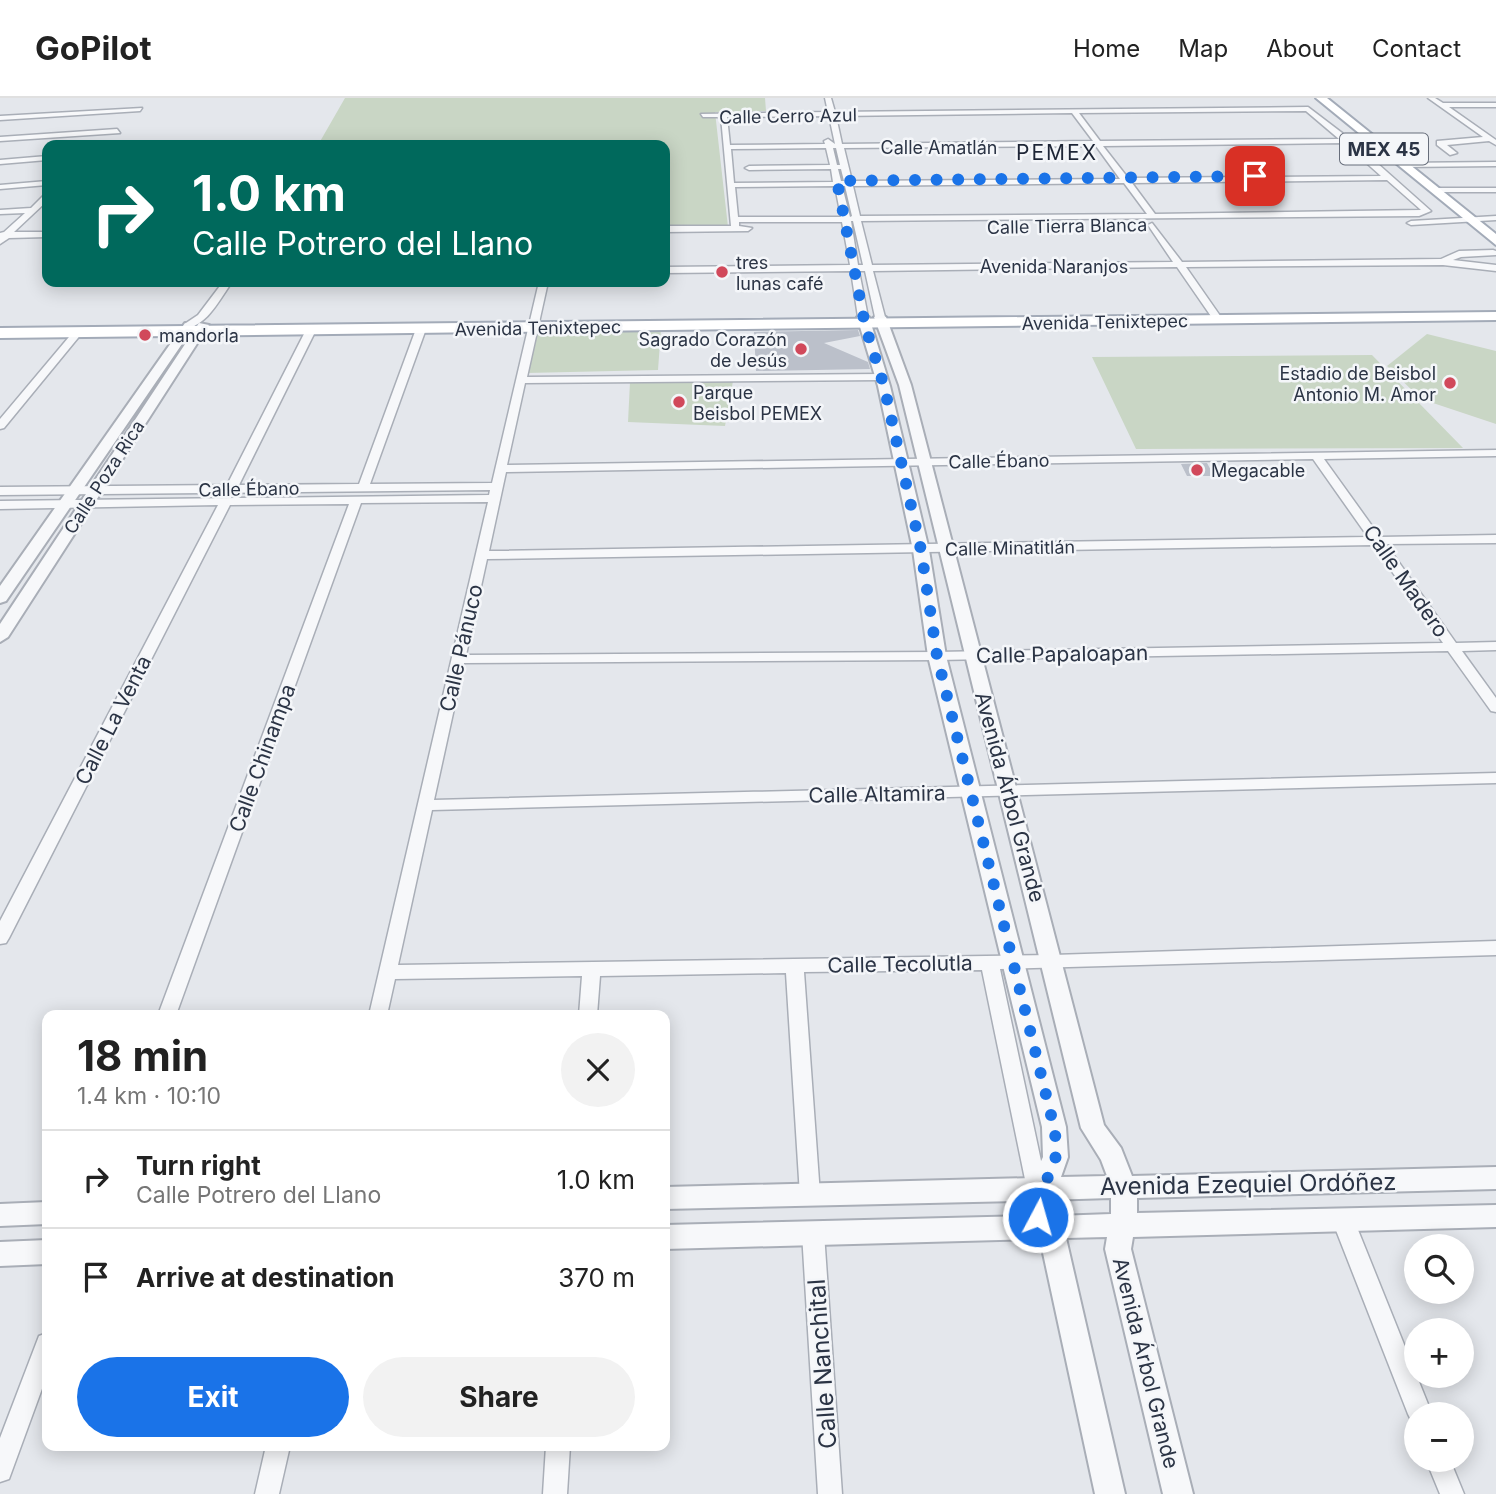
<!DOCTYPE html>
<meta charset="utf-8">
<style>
:root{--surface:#fff;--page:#f2f2f2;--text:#222;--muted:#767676;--line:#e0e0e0;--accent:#1a73e8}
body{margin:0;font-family:Inter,sans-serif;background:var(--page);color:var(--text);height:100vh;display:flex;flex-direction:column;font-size:26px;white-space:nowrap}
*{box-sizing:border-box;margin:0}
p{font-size:23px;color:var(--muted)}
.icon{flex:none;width:38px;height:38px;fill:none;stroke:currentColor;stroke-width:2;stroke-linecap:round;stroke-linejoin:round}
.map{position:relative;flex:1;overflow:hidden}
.panel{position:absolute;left:42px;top:912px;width:628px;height:441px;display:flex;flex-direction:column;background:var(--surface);border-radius:14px;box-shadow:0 4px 18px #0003}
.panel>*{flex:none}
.hud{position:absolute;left:42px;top:42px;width:628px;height:147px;border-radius:14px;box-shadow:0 4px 18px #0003;background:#00695c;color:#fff;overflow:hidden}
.controls{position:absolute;left:1404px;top:1136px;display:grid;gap:14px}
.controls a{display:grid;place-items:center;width:70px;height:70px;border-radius:50%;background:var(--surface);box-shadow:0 4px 18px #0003;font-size:35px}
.pin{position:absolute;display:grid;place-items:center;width:60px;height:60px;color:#fff;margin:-30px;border-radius:14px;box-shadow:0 4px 10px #0006}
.me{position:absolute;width:77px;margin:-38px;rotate:6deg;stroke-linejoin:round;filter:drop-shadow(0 0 5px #0008)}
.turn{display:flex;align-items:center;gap:24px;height:147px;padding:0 35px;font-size:32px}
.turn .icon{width:91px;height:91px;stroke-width:2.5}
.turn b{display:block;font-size:49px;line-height:60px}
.round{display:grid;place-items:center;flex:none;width:74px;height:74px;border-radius:37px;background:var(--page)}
.head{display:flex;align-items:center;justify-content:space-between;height:119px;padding:0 35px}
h1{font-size:42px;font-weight:700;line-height:52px}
.primary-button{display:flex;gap:14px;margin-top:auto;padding:14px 35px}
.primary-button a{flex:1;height:80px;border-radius:42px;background:var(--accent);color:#fff;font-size:28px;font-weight:700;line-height:80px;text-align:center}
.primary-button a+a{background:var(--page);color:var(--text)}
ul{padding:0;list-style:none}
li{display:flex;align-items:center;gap:21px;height:98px;padding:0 35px;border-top:2px solid var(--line)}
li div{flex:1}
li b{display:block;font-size:26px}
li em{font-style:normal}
header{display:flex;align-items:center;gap:42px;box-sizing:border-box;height:98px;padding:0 35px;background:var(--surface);border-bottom:2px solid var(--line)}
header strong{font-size:33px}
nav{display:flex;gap:38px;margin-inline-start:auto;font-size:24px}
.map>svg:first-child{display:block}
.green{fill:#c9d6c5}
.building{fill:#bbc0ca}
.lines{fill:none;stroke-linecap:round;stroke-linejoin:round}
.minor-casing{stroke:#a9aeb7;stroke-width:3}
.tertiary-casing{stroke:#a9aeb7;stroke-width:4}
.primary-casing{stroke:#a3abb8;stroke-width:4}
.minor{fill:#f7f8fa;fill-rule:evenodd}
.tertiary{fill:#f7f8fa;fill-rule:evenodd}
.primary{fill:#fff;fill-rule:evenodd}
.route{stroke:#1a73e8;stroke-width:12;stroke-dasharray:0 21.6}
.poi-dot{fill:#d1495b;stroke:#f4f6f9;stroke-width:2.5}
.labels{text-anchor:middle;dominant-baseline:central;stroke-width:5;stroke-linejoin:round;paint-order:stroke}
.far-street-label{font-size:18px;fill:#2b3445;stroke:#f4f6f9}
.far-poi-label{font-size:18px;fill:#2b3445;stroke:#f4f6f9;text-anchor:start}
.shield{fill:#f4f6f9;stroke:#676e7b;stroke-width:2}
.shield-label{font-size:19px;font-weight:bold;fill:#2b3445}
.far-quarter-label{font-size:21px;letter-spacing:2px;fill:#1d2536;stroke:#f4f6f9}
.street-label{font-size:21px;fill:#2b3445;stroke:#f4f6f9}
.near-street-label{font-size:24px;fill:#2b3445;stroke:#f4f6f9}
</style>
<header>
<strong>GoPilot</strong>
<nav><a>Home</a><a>Map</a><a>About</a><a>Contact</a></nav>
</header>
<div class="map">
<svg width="1496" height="1396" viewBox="0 0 1496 1396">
<rect width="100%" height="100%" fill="#e4e7ec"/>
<path class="green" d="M345,0H765L766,13L715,14L728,129H665V47H318Z
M661,231L658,272L526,275L536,232Z
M1427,236L1496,253V326L1421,301L1387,268Z
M1372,257L1463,350L1136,351L1092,259Z
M733,283L725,328L628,324L630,284Z"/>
<path class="building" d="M858,232L860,238L824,245L868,264L870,271L756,273L754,234Z
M1207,365L1214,378H1187L1181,366Z"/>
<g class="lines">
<g class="minor-casing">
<path id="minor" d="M825,0H831L835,14L1308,9L1350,41L1431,113L1419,118L861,123L872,167L1173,164L1148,127L1152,125L1182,164L1441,161L1459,153L1493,152L1496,153V157L1461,159L1453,162L1496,167V173L1443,167L1186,169L1223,222L1218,225L1215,224L1177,169L873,173L885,219L880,222L875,219L865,173H859L868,219L863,222L858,219L851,173L665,175V169L850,167L842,124H739V128L752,130L748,133L665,134V128H731L721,19H703L701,16L828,14ZM1306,13L1339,41L1100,43L1079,15ZM1072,15L1093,43L842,46L836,18ZM829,18L835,46L828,41L824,43L825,46L730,47L727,19ZM1344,45L1381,78L1128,80L1103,48ZM1096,48L1120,81L852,83L844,50ZM826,50L830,67L749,68L745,70L749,72L831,71L833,84L734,85L731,51ZM833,50H836L840,67H837ZM838,71H841L844,83H841ZM1387,82L1421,112L1155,116L1132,85ZM1124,85L1147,116L860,118L853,88ZM835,88L841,119H738L735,89ZM842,88H845L852,118L850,119ZM851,123H853L863,167H858Z
M1428,0H1435L1443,5H1496V9H1449L1496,42V47L1489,43L1447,47L1457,55L1450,57L1437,47V43L1483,39Z
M142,10L140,13L0,22V18Z
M117,31L120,35L0,43V39Z
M47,58V62L0,66V62Z
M1496,64V68L1403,69L1399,67L1403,65Z
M47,83V87L0,91V87Z
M1431,90H1496V94H1434Z
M44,97H47V103L14,134H47V139L9,140L0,146V135L4,134L25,115L0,116V112L31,110Z
M1496,118V122L1411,127L1407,125L1411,123Z
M223,184H232C221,199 206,230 186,229V225L198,217Z
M539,184H548L527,279L881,276L886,279L881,282L525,285L507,367L1496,352V358L1324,361L1380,439L1496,437V445L1386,446L1456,545L1496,544V552L1462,553L1496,600V614L1491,613L1448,553L937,562L464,565L434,702L1496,675V685L432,712L398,867L1053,857L1496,843V857L1000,871L1047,1091L1044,1097L1037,1100L1030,1097L1027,1091L982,872L804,874L820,1097L817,1103L810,1106L803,1103L800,1097L786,875L600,878L597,917H579L582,878L395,881L387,917H369L488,404L361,405L176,917H158L349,406L230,407L9,840L6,845L0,846V823L218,407L0,411V403L489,397L490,392L0,397V389L227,387L306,232L311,229L316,232L239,387L359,386L416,231L421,228L426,231L370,386L492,385ZM1313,361L1368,439L489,453L506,374ZM1373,447L1443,545L937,554L466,557L487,461Z
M74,233L82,235L4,330L0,331V321Z
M1343,1113L1351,1115L1354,1122L1432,1316H1416V1326L1412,1324L1408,1316L1332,1122L1335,1115Z
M813,1125L821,1128L824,1135L842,1396H818L802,1135L805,1128Z
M47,1235V1277L9,1381L0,1384V1340L39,1238Z
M266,1348H290L279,1396H255Z
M546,1348H570L567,1396H543Z
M1426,1362H1450L1464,1396H1440Z"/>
</g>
<g class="tertiary-casing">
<path id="tertiary" d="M863,216L869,219L890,288L929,452L946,558L1066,1029L1068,1059L1061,1079L1107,1078L1101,1062L1081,1030L899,287L874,219L880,216L886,219L911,287L1104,1027L1121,1050L1132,1078L1496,1069V1091L1137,1100V1115L1496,1107V1129L1133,1139L1131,1151L1193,1396H1163L1105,1151L1107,1139L1066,1140L1125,1396H1095L1040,1141L665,1151V1127L1025,1118L1021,1103L665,1111V1089L1033,1080L1043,1059L1042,1029L928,558L913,452L878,288L857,219ZM1111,1100V1116L1056,1118L1046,1105L1047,1102Z
M185,225L195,227L6,503L0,505V488Z
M199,225L209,227L8,539L0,544V526Z
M47,1104V1126L0,1128V1106Z
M47,1142V1166L0,1168V1144Z"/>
</g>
<g class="primary-casing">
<path id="primary" d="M1316,0H1327L1496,136V147Z
M1496,214V222L0,240V230Z"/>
</g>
<use href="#minor" class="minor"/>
<use href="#tertiary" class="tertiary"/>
<use href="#primary" class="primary"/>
</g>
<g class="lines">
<path class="route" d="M1038,1119C1029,1090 1044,1093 1053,1069C1058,1056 1056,1043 1054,1029L937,558L921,452L884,288L865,227L837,83L1255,78"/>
</g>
<g class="poi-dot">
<circle cx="722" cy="174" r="7"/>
<circle cx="145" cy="237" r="7"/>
<circle cx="801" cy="251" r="7"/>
<circle cx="1450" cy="285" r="7"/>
<circle cx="679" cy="304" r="7"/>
<circle cx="1197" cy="372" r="7"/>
</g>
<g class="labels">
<g class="far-street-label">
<text transform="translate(788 18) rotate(-1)">Calle Cerro Azul</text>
<text x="939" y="49">Calle Amatlán</text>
<text transform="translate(1067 128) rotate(-1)">Calle Tierra Blanca</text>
<text x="1054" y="168">Avenida Naranjos</text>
<text transform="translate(1105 224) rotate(-1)">Avenida Tenixtepec</text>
<text transform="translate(538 230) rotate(-1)">Avenida Tenixtepec</text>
<text transform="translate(999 363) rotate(-1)">Calle Ébano</text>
<text transform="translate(104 379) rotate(-57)">Calle Poza Rica</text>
<text transform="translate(249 391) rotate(-1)">Calle Ébano</text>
<text transform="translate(1010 450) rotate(-1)">Calle Minatitlán</text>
</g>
<g class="far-poi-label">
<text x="736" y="164">tres<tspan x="736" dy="21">lunas café</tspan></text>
<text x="159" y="237">mandorla</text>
<text x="787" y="241" text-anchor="end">Sagrado Corazón<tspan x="787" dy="21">de Jesús</tspan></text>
<text x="1436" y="275" text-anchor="end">Estadio de Beisbol<tspan x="1436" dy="21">Antonio M. Amor</tspan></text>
<text x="693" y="294">Parque<tspan x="693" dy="21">Beisbol PEMEX</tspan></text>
<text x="1211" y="372">Megacable</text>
</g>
<rect class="shield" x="1340" y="35.5" width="88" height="31" rx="5"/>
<g class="shield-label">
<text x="1384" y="51">MEX 45</text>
</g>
<g class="far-quarter-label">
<text x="1057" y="54">PEMEX</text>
</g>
<g class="street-label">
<text transform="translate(1406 483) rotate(55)">Calle Madero</text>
<text transform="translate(461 550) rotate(-77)">Calle Pánuco</text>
<text transform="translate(1062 556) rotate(-1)">Calle Papaloapan</text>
<text transform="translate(113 622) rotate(-63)">Calle La Venta</text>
<text transform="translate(262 660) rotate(-70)">Calle Chinampa</text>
<text transform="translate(877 696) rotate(-1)">Calle Altamira</text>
<text transform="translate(1010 699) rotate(75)">Avenida Árbol Grande</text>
<text transform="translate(900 866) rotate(-1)">Calle Tecolutla</text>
<text transform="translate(1146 1265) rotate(76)">Avenida Árbol Grande</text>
</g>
<g class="near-street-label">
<text transform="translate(1248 1086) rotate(-1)">Avenida Ezequiel Ordóñez</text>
<text transform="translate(822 1266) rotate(-94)">Calle Nanchital</text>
</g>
</g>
</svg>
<div class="controls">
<a><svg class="icon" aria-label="search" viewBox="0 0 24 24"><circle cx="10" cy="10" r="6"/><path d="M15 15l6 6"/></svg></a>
<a>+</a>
<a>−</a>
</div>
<div class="pin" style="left:1255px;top:78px;background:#d93025"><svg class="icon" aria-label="arrive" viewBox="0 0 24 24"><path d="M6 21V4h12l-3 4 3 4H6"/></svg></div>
<svg class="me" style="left:1038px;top:1119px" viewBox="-20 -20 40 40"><circle r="17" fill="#1a73e8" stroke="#fff" stroke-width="3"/><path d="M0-11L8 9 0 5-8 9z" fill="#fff"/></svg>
<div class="hud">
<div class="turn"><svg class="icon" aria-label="right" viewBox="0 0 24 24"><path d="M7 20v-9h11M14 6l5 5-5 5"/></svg><div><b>1.0 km</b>Calle Potrero del Llano</div></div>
</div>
<section class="panel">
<div class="head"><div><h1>18 min</h1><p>1.4 km · 10:10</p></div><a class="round"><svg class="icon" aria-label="close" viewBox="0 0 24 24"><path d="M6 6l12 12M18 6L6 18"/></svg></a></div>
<ul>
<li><svg class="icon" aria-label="right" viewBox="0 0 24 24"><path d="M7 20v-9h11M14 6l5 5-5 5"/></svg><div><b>Turn right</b><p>Calle Potrero del Llano</p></div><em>1.0 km</em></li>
<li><svg class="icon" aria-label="arrive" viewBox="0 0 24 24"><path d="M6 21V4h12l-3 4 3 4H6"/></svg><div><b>Arrive at destination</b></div><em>370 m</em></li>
</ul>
<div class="primary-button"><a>Exit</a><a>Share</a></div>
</section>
</div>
